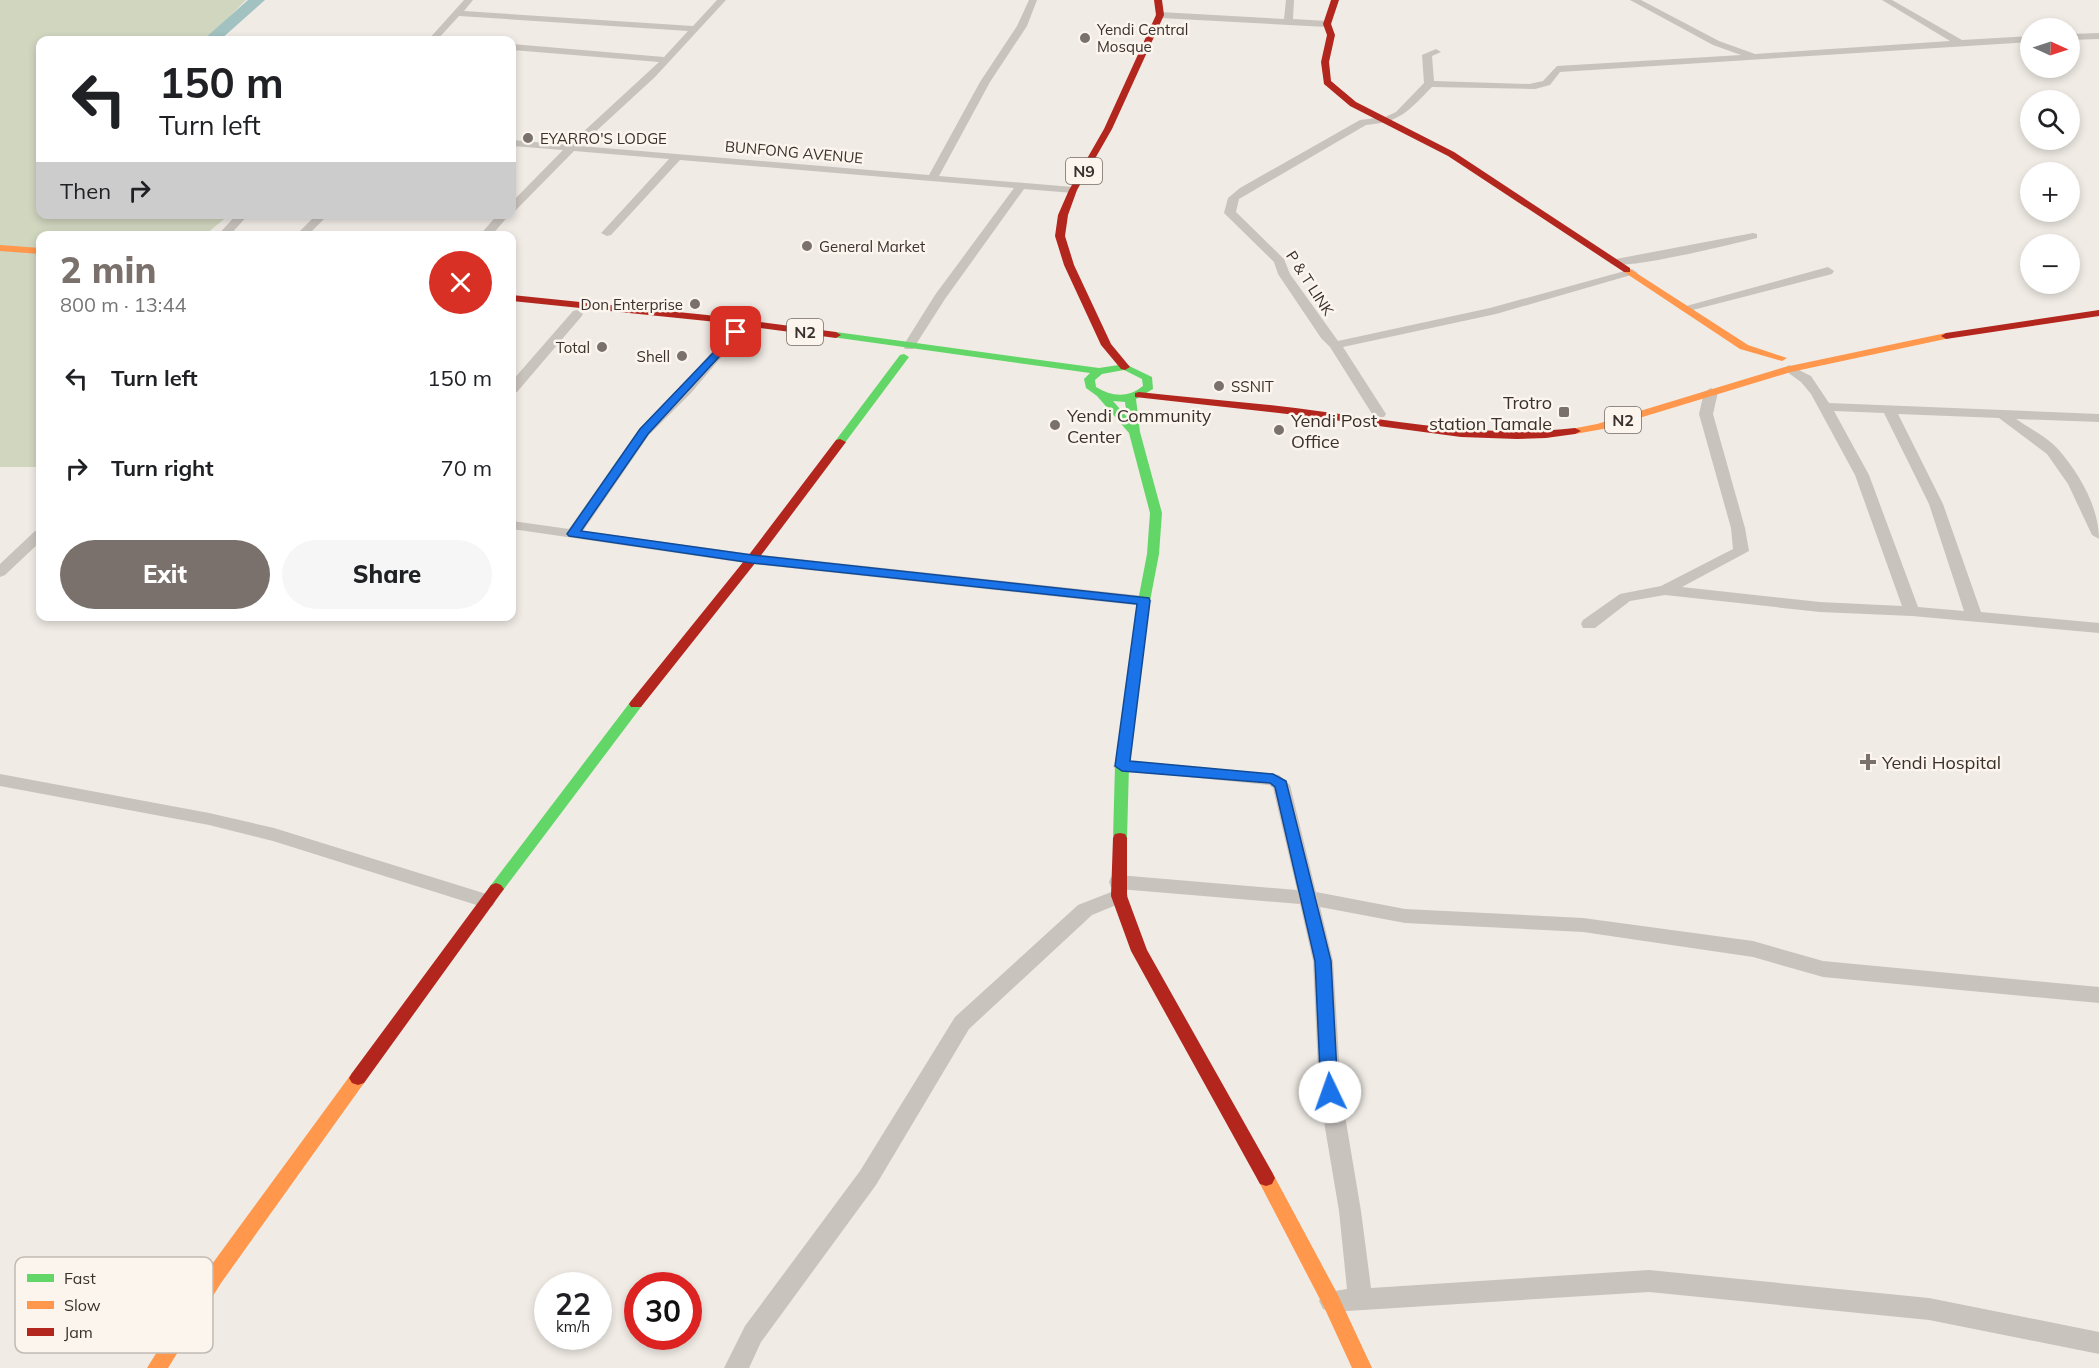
<!DOCTYPE html>
<meta charset="utf-8">
<style>
:root{--surface:#fff;--page:#f6f6f6;--text:#202124;--muted:#757577;--accent:#7a716c}
body{margin:0;font-family:Mulish,sans-serif;background:var(--page);color:var(--text);height:100vh;display:flex;flex-direction:column;font-size:22px;white-space:nowrap}
*{box-sizing:border-box;margin:0}
p{font-size:20px;color:var(--muted)}
.icon{flex:none;width:33px;height:33px;fill:none;stroke:currentColor;stroke-width:2;stroke-linecap:round;stroke-linejoin:round}
.map{position:relative;flex:1;overflow:hidden}
.panel{position:absolute;left:36px;top:231px;width:480px;height:390px;display:flex;flex-direction:column;background:var(--surface);border-radius:12px;box-shadow:0 3px 9px #0003}
.panel>*{flex:none}
.top-card{position:absolute;left:36px;top:36px;width:480px;height:183px;border-radius:12px;box-shadow:0 3px 9px #0003;background:#fff;color:var(--text);overflow:hidden}
.needle{width:39px;rotate:93deg}
.controls{position:absolute;left:2020px;top:18px;display:grid;gap:12px}
.controls a{display:grid;place-items:center;width:60px;height:60px;border-radius:50%;background:var(--surface);box-shadow:0 3px 9px #0003;font-size:30px}
.speed{position:absolute;left:534px;top:1272px;display:flex;gap:12px;font-size:30px;font-weight:700;text-align:center}
.speed>*{display:grid;place-content:center;width:78px;height:78px;border-radius:50%;background:var(--surface);box-shadow:0 3px 9px #0003;line-height:1}
.speed small{font-size:15px;font-weight:400}
.speed .limit{border:9px solid #d22;background:#fff;color:#111}
.pin{position:absolute;display:grid;place-items:center;width:51px;height:51px;color:#fff;margin:-26px;border-radius:12px;box-shadow:0 3px 9px #0006}
.me{position:absolute;width:66px;margin:-33px;rotate:357deg;stroke-linejoin:round;filter:drop-shadow(0 0 4px #0008)}
.turn{display:flex;align-items:center;gap:21px;height:126px;padding:0 24px;font-size:27px}
.turn .icon{width:78px;height:78px;stroke-width:2.5}
.turn b{display:block;font-size:42px;line-height:51px}
.then{display:flex;align-items:center;height:57px;padding:0 24px;background:#0003;gap:12px;font-size:22px}
.round{display:grid;place-items:center;flex:none;width:63px;height:63px;border-radius:32px;background:var(--page)}
.head{display:flex;align-items:center;justify-content:space-between;height:102px;padding:0 24px}
h1{font-size:36px;font-weight:800;line-height:45px;color:var(--accent)}
.button{display:flex;gap:12px;margin-top:auto;padding:12px 24px}
.button a{flex:1;height:69px;border-radius:36px;background:var(--accent);color:#fff;font-size:24px;font-weight:800;line-height:69px;text-align:center}
.button a+a{background:var(--page);color:var(--text)}
ul{padding:0;list-style:none}
li{display:flex;align-items:center;gap:18px;height:90px;padding:0 24px}
li div{flex:1}
li b{display:block;font-size:22px}
li em{font-style:normal}
.map>svg:first-child{display:block}
.green{fill:#d1d6bf}
.lines{fill:none;stroke-linecap:round;stroke-linejoin:round}
.river{fill:#a1c2c1;fill-rule:evenodd}
.street{fill:#c9c3be;fill-rule:evenodd}
.fast{fill:#63d668;fill-rule:evenodd}
.slow{fill:#ff974d;fill-rule:evenodd}
.jam{fill:#b3261e;fill-rule:evenodd}
.route{fill:#1a73e8;stroke:#114b97;stroke-width:1.5}
.poi-dot{fill:#7a716c;stroke:#fbf5ee;stroke-width:2}
.labels{text-anchor:middle;dominant-baseline:central;stroke-width:5;stroke-linejoin:round;paint-order:stroke}
.far-poi-label{font-size:15px;fill:#3b302b;stroke:#fbf5ee;text-anchor:start}
.far-street-label{font-size:15px;fill:#3b302b;stroke:#fbf5ee}
.shield{fill:#fbf5ee;stroke:#756b66;stroke-width:1.5}
.shield-label{font-size:16px;font-weight:bold;fill:#3b302b}
.poi-label{font-size:18px;fill:#3b302b;stroke:#fbf5ee;text-anchor:start}
.key{fill:#fbf5ee;stroke:#c1bab4;stroke-width:1.5}
.key-label{font-size:16px;fill:#3b302b}
</style>
<div class="map">
<svg width="2099" height="1368" viewBox="0 0 2099 1368">
<rect width="100%" height="100%" fill="#f0ebe5"/>
<path class="green" d="M0,0H246L206,40H40V214L229,215L206,234L40,236V467H0Z"/>
<g class="lines">
<path class="river" d="M248,0H265L220,40H203Z"/>
<path class="street" d="M464,0H473L464,11L693,26L717,0H726L655,77L580,146L929,175L980,82L1017,26L1029,0H1037L1027,26L990,82L939,176L1073,187L1078,190L1073,193L1024,189L945,299L913,349H905L903,346L935,295L1014,188L680,160L611,235L607,236L601,233L603,231L669,159L574,151L516,210L512,211V202L563,150L512,146V140L569,145L659,62L512,50V44L664,57L688,31L459,16L437,40H428Z
M1286,0H1294L1293,19L1327,21L1332,24L1327,27L1160,18L1155,15L1160,12L1284,19Z
M1630,0H1641L1719,41L1755,54L1950,41L1882,0H1892L1962,40L2031,36V42L1560,72L1550,85L1535,89L1432,87C1408,111 1401,122 1366,125L1239,199L1236,212L1284,259L1290,274L1338,341L1490,308L1632,269L1638,273L1496,314L1343,347L1386,414L1384,417H1374L1330,347L1321,338L1278,274L1274,262L1224,213L1228,198L1240,188L1360,120L1385,117L1396,112L1424,83L1422,55L1436,49L1441,52L1432,56L1434,81L1529,84L1543,81L1557,66L1741,55L1713,45Z
M2099,33V39L2070,40V34Z
M237,214H249L229,236H217Z
M317,214H329L307,236H295Z
M498,214H510L491,236H479Z
M1753,233L1757,234V238C1736,243 1621,272 1610,263L1616,259Z
M1828,267L1834,271L1832,274L1685,312L1679,308Z
M577,310L583,314L581,317L517,392L512,393V381L573,311Z
M736,328L740,329V335L691,393L649,435L583,531L752,554L1144,596L1152,601L1144,606L752,564L512,529V521L569,529L639,429L681,387L732,329Z
M1789,365L1811,376L1829,403L2099,414V422L2016,419C2029,428 2047,437 2058,449C2079,473 2099,507 2099,539L2092,535L2068,484L2047,454L1999,418L1898,414L1943,504L1981,612L2099,623V633L1912,616L1820,612L1665,595L1630,601L1595,628H1583L1581,624L1583,620L1620,594L1661,586L1733,549L1731,528L1699,414L1704,392L1711,388L1718,392L1713,414L1745,528L1749,551L1682,587L1820,602L1902,606L1855,475L1811,394L1801,382L1783,369ZM1834,411L1884,413L1929,504L1964,611L1918,607L1869,475Z
M40,530V542L5,575L0,577V564L35,531Z
M1122,760L1279,775L1290,785L1316,892L1405,909L1583,918L1753,941L1823,961L2099,987V1003L1823,977L1753,957L1583,932L1405,923L1320,907L1333,961L1341,1092L1361,1211L1371,1288L1649,1270L1929,1298L2099,1332V1354L1929,1320L1649,1292L1331,1312L1323,1309L1319,1301L1323,1293L1347,1289L1339,1211L1319,1092L1313,961L1300,904L1119,889L1126,891L1128,896L1126,901L1092,915L969,1029L876,1185L761,1342L749,1368H724L745,1326L860,1171L955,1017L1078,905L1119,889L1111,887L1109,882L1111,877L1118,875L1297,890L1273,788L1269,785L1116,770L1113,766Z
M0,774L209,813L274,828L493,896L495,901L493,906L486,908L273,841L209,825L0,786Z"/>
<path class="fast" d="M836,332L1099,368L1125,364L1152,377L1153,389L1136,399L1140,432L1162,513L1159,554L1150,601L1129,766L1127,838L1125,842H1115L1113,838L1115,766L1138,601L1147,554L1150,513L1129,433L1097,396L1086,388L1084,379L1090,373L832,337L831,335ZM1124,370L1142,379L1143,386C1128,398 1112,397 1096,387L1095,380L1102,374ZM1113,401L1125,402L1127,417Z
M904,354L909,357L844,444H836V440L900,355Z
M636,699L641,701L643,704L641,707L501,893H491L488,889L491,885L631,701Z"/>
<path class="slow" d="M0,245L40,248V254L0,251Z
M1627,267L1748,345L1787,358L1782,361L1740,349L1624,272V268Z
M1946,333L1950,334V338L1791,372L1603,429L1575,434L1569,431L1571,429L1597,424L1785,367Z
M358,1071L364,1073L367,1078L364,1083L221,1283L168,1368H147L207,1271L352,1073Z
M1266,1170L1272,1172L1338,1295L1372,1368H1352L1324,1307L1257,1178L1260,1172Z"/>
<path class="jam" d="M1154,0H1162L1164,15L1112,129L1077,190L1068,215L1065,236L1074,265L1111,344L1130,367L1125,370L1121,369L1101,345L1064,265L1055,236L1058,215L1069,190L1104,129L1156,15Z
M1331,0H1339L1331,24L1335,35L1329,62L1331,81L1356,102L1454,152L1630,268V272H1624L1448,156L1350,106L1324,84L1321,62L1327,35L1323,24Z
M512,295L707,315L836,332L841,335L836,338L707,321L512,301Z
M2099,310V316L1946,339L1941,336L1946,333Z
M1139,392C1201,399 1263,403 1325,412C1409,423 1490,438 1575,428L1581,431L1575,434L1546,438L1517,439L1461,437L1296,415L1135,397V393Z
M840,439L846,442L756,562L641,707H631L629,704L631,701L748,556L836,440Z
M1120,833L1125,834L1127,838V896L1147,950L1272,1172L1275,1178L1272,1184L1266,1186L1260,1184L1131,951L1111,896L1113,838L1115,834Z
M496,883L501,885L504,889L501,893L364,1083L358,1085L352,1083L349,1078L352,1073L491,885Z"/>
</g>
<path class="route" d="M736,329L741,332L740,334L648,434L581,531L752,555L1149,598L1150,601L1130,761L1273,774L1286,781L1331,961L1338,1092L1336,1097L1330,1099L1323,1097L1321,1092L1315,961L1275,787L1270,783L1122,771L1115,766L1137,604L752,563L569,536L567,534L640,429Z"/>
<g class="poi-dot">
<circle cx="1085" cy="38" r="6"/>
<circle cx="528" cy="138" r="6"/>
<circle cx="807" cy="246" r="6"/>
<circle cx="695" cy="304" r="6"/>
<circle cx="602" cy="347" r="6"/>
<circle cx="682" cy="356" r="6"/>
<circle cx="1219" cy="386" r="6"/>
<rect x="1558" y="406" width="12" height="12" rx="3"/>
<circle cx="1055" cy="425" r="6"/>
<circle cx="1279" cy="430" r="6"/>
<path d="M1865 753h6v6h6v6h-6v6h-6v-6h-6v-6h6z"/>
</g>
<g class="labels">
<g class="far-poi-label">
<text x="1097" y="29">Yendi Central<tspan x="1097" dy="17">Mosque</tspan></text>
<text x="540" y="138">EYARRO'S LODGE</text>
<text x="819" y="246">General Market</text>
<text x="683" y="304" text-anchor="end">Don Enterprise</text>
<text x="590" y="347" text-anchor="end">Total</text>
<text x="670" y="356" text-anchor="end">Shell</text>
<text x="1231" y="386">SSNIT</text>
</g>
<g class="far-street-label">
<text transform="translate(794 152) rotate(5)">BUNFONG AVENUE</text>
<text transform="translate(1310 283) rotate(57)">P &amp; T LINK</text>
</g>
<g class="shield">
<rect x="1066" y="158" width="36" height="26" rx="4.5"/>
<rect x="787" y="319" width="36" height="26" rx="4.5"/>
<rect x="1605" y="407" width="36" height="26" rx="4.5"/>
</g>
<g class="shield-label">
<text x="1084" y="171">N9</text>
<text x="805" y="332">N2</text>
<text x="1623" y="420">N2</text>
</g>
<g class="poi-label">
<text x="1552" y="402" text-anchor="end">Trotro<tspan x="1552" dy="21">station Tamale</tspan></text>
<text x="1067" y="415">Yendi Community<tspan x="1067" dy="21">Center</tspan></text>
<text x="1291" y="420">Yendi Post<tspan x="1291" dy="21">Office</tspan></text>
<text x="1882" y="762">Yendi Hospital</text>
</g>
</g>
<rect x="15" y="1257" width="198" height="96" rx="9" class="key"/>
<rect x="27" y="1274" width="27" height="8" fill="#63d668"/>
<rect x="27" y="1301" width="27" height="8" fill="#ff974d"/>
<rect x="27" y="1328" width="27" height="8" fill="#b3261e"/>
<g class="key-label">
<text x="64" y="1284">Fast</text>
<text x="64" y="1311">Slow</text>
<text x="64" y="1338">Jam</text>
</g>
</svg>
<div class="controls">
<a><svg class="needle" viewBox="-14 -14 28 28"><path d="M0-13l5 13h-10z" fill="#e53935"/><path d="M0 13l5-13h-10z" fill="#757577"/></svg></a>
<a><svg class="icon" aria-label="search" viewBox="0 0 24 24"><circle cx="10" cy="10" r="6"/><path d="M15 15l6 6"/></svg></a>
<a>+</a>
<a>−</a>
</div>
<div class="speed"><div>22<small>km/h</small></div><div class="limit">30</div></div>
<div class="pin" style="left:736px;top:332px;background:#d93025"><svg class="icon" aria-label="arrive" viewBox="0 0 24 24"><path d="M6 21V4h12l-3 4 3 4H6"/></svg></div>
<svg class="me" style="left:1330px;top:1092px" viewBox="-20 -20 40 40"><circle r="19" fill="#fff"/><path d="M0-13L10 11 0 6-10 11z" fill="#1a73e8"/></svg>
<div class="top-card">
<div class="turn"><svg class="icon" aria-label="left" viewBox="0 0 24 24"><path d="M17 20v-9H6M10 6l-5 5 5 5"/></svg><div><b>150 m</b>Turn left</div></div>
<div class="then">Then<svg class="icon" aria-label="right" viewBox="0 0 24 24"><path d="M7 20v-9h11M14 6l5 5-5 5"/></svg></div>
</div>
<section class="panel">
<div class="head"><div><h1>2 min</h1><p>800 m · 13:44</p></div><a class="round" style="background:#d93025;color:#fff"><svg class="icon" aria-label="close" viewBox="0 0 24 24"><path d="M6 6l12 12M18 6L6 18"/></svg></a></div>
<ul>
<li><svg class="icon" aria-label="left" viewBox="0 0 24 24"><path d="M17 20v-9H6M10 6l-5 5 5 5"/></svg><div><b>Turn left</b></div><em>150 m</em></li>
<li><svg class="icon" aria-label="right" viewBox="0 0 24 24"><path d="M7 20v-9h11M14 6l5 5-5 5"/></svg><div><b>Turn right</b></div><em>70 m</em></li>
</ul>
<div class="button"><a>Exit</a><a>Share</a></div>
</section>
</div>
